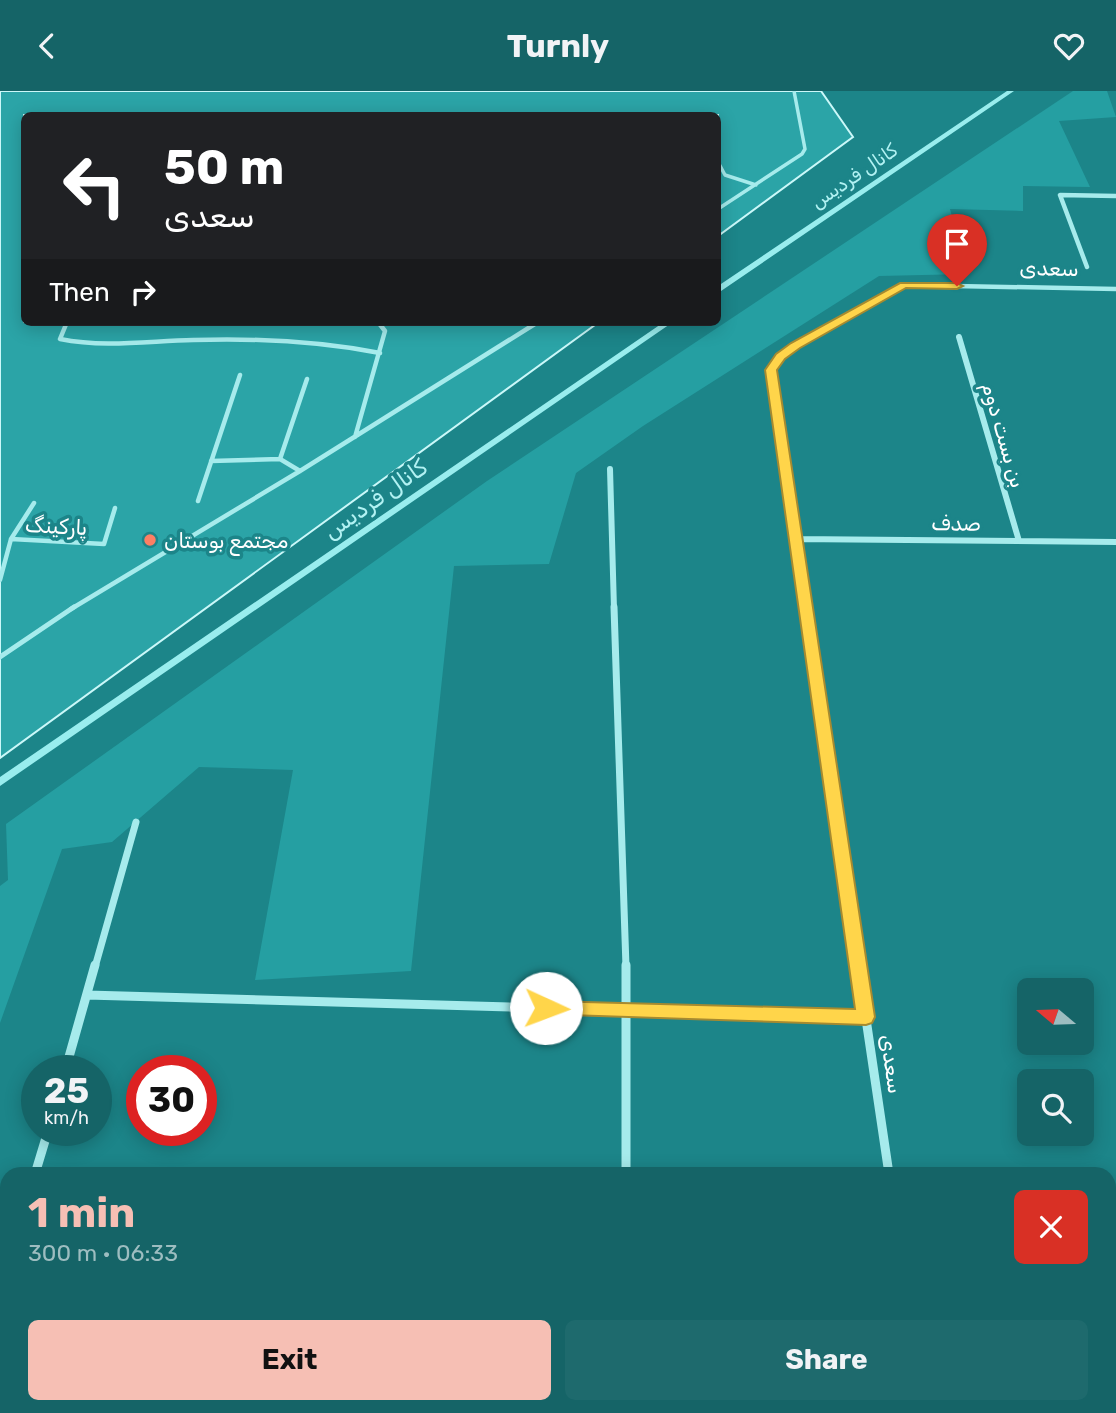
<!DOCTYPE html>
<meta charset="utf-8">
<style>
:root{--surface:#156467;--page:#1e6a6d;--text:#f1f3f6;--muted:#9dbdc0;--accent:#f6bfb4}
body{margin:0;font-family:Rubik,"Noto Sans Arabic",sans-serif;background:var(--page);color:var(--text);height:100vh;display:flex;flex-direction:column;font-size:26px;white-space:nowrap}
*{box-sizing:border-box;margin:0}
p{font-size:23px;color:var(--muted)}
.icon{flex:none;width:38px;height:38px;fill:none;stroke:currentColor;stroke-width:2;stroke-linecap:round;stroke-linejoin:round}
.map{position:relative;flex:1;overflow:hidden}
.details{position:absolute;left:0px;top:1076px;width:1116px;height:247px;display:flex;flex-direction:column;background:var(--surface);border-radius:21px 21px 0 0;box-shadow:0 4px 18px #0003}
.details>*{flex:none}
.banner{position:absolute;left:21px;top:21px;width:700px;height:214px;border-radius:10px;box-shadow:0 4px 18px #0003;background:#202124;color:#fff;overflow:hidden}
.needle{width:46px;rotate:289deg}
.buttons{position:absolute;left:1017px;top:887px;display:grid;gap:14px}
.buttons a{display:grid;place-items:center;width:77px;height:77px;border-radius:10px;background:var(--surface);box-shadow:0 4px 18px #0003;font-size:35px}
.speed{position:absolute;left:21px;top:964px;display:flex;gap:14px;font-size:35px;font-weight:700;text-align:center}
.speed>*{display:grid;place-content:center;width:91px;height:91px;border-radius:50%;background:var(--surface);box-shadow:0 4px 18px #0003;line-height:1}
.speed small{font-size:18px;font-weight:400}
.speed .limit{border:10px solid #d22;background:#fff;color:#111}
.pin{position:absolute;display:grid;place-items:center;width:60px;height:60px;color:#fff;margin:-72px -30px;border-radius:50% 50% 50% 0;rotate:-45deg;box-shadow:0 0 7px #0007}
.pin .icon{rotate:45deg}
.me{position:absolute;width:77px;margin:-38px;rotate:92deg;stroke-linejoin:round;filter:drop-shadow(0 0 5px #0008)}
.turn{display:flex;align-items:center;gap:24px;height:147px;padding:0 28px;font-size:32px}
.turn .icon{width:91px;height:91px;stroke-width:2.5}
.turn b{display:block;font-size:49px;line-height:60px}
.then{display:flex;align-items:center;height:66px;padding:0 28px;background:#0003;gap:14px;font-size:26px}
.round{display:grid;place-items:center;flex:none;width:74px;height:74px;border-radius:10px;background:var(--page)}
.head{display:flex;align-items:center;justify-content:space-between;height:119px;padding:0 28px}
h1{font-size:42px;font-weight:700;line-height:52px;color:var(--accent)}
.action{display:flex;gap:14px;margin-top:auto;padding:14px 28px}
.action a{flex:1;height:80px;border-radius:10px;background:var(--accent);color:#111;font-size:28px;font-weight:700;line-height:80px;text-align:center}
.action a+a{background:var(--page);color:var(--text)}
header{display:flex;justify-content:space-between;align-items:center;height:91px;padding:0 28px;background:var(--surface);font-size:32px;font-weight:700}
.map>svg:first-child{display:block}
.green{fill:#259fa2}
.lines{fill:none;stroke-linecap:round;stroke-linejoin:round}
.stream{fill:#99edee;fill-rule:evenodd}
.building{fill:#2ba4a7;stroke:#cbf8f9;stroke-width:2}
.service-far2{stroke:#a6ebec;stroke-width:3.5}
.service-far1{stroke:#a6ebec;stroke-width:4.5}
.service{stroke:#a6ebec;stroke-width:5}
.minor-far3{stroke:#a6ebec;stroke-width:4.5}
.minor-far2{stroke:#a6ebec;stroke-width:6}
.minor-far1{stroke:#a6ebec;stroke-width:7}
.minor{stroke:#a6ebec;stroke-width:9}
.route{fill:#ffd54a;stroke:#a68a30;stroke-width:2}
.poi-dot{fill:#fc7f64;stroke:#1c8589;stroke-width:2.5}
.labels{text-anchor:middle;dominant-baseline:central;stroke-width:7;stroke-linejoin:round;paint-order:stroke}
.far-water-label{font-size:19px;font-style:italic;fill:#b2f2f3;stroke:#1c8589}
.street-label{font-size:21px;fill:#fff;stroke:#1c8589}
.poi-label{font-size:21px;fill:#fff;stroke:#1c8589;text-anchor:start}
.water-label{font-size:23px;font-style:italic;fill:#b2f2f3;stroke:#1c8589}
</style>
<header><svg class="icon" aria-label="back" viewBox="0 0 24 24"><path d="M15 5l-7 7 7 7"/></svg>Turnly<svg class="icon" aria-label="heart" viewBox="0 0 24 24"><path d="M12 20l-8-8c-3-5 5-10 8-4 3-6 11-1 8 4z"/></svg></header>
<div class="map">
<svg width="1116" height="1322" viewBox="0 0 1116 1322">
<rect width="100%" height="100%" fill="#1c8589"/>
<path class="green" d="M1073,0H1107L1116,26L1059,30L1090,96L1023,95V120L950,118L967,183L879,185L643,335L576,382L549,473L454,475L411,880L255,889L293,679L199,676L112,751L62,758L0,932V795L8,789L6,733L487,390Z
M811,1316H898L904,1322H811Z"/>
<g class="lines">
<path class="stream" d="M1007,0H1014L721,200H718V195Z
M664,231H673L0,695V686Z"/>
</g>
<path class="building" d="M0,0H821L853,46L718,145V24H24V231H599L0,667Z"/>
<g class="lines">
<path class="service-far2" d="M718,71L725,84L756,94
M718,118L802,63L805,58L794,0"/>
<path class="service-far1" d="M67,231L60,248C105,257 148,250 193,249C256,247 318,250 380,262
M355,346L385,240L378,231
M211,370L280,368
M300,380L280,368L307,288
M198,410L240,284
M11,448L34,412
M0,489L11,448L104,453L115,417
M71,518L300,380L538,231"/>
<path class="service" d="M0,566L74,516"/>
<path class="minor-far3" d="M1087,176L1060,104L1116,105
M838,231L904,194L1116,198"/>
<path class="minor-far2" d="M959,246L1019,450
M610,378L614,518
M796,448L1116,451
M806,518L771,279C788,255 816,243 841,229"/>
<path class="minor-far1" d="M614,516L626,876
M806,516L859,876
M95,876L136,731"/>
<path class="minor" d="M626,874V1083
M858,874L889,1083
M87,904L866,926
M65,980L95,874
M35,1083L48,1040
M0,1207L7,1183
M626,1316V1322
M1015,1316L1021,1322"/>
</g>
<path class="route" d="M900,192H957L963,195L957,198L906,197L800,257L785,268L777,279L875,926L872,932L866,934L539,923L537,917L539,912L546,910L855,918L765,279L776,263L791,252Z"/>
<circle class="poi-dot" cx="150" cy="449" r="7"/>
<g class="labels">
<g class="far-water-label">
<text transform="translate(854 85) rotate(-34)">کانال فردیس</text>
</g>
<g class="street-label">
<text transform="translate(1049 177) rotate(1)">سعدی</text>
<text transform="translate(1004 344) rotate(74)">بن بست دوم</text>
<text transform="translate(956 432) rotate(1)">صدف</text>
<text transform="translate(56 435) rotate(3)">پارکینگ</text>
<text transform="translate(892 973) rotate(82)">سعدی</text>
</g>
<g class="poi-label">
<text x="164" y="449">مجتمع بوستان</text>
</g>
<g class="water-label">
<text transform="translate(375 408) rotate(-35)">کانال فردیس</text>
</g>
</g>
</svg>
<div class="buttons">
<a><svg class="needle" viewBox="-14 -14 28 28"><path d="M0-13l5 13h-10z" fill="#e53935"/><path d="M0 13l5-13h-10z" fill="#9dbdc0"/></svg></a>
<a><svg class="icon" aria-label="search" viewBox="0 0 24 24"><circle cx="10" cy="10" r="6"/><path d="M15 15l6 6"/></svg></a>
</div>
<div class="speed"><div>25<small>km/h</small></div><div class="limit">30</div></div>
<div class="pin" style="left:957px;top:195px;background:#d93025"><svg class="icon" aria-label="arrive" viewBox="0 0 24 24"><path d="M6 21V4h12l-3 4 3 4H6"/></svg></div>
<svg class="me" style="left:546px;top:917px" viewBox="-20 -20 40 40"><circle r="19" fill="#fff"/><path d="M0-13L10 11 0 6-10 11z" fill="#ffd54a"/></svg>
<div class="banner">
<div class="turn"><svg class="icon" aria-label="left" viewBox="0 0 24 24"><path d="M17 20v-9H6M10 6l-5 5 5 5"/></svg><div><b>50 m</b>سعدی</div></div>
<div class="then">Then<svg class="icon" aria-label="right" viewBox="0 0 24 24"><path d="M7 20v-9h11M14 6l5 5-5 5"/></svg></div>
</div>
<section class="details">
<div class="head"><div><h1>1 min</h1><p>300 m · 06:33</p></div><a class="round" style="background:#d93025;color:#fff"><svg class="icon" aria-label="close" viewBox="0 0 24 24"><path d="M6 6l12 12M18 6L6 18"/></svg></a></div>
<div class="action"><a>Exit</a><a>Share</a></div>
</section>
</div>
